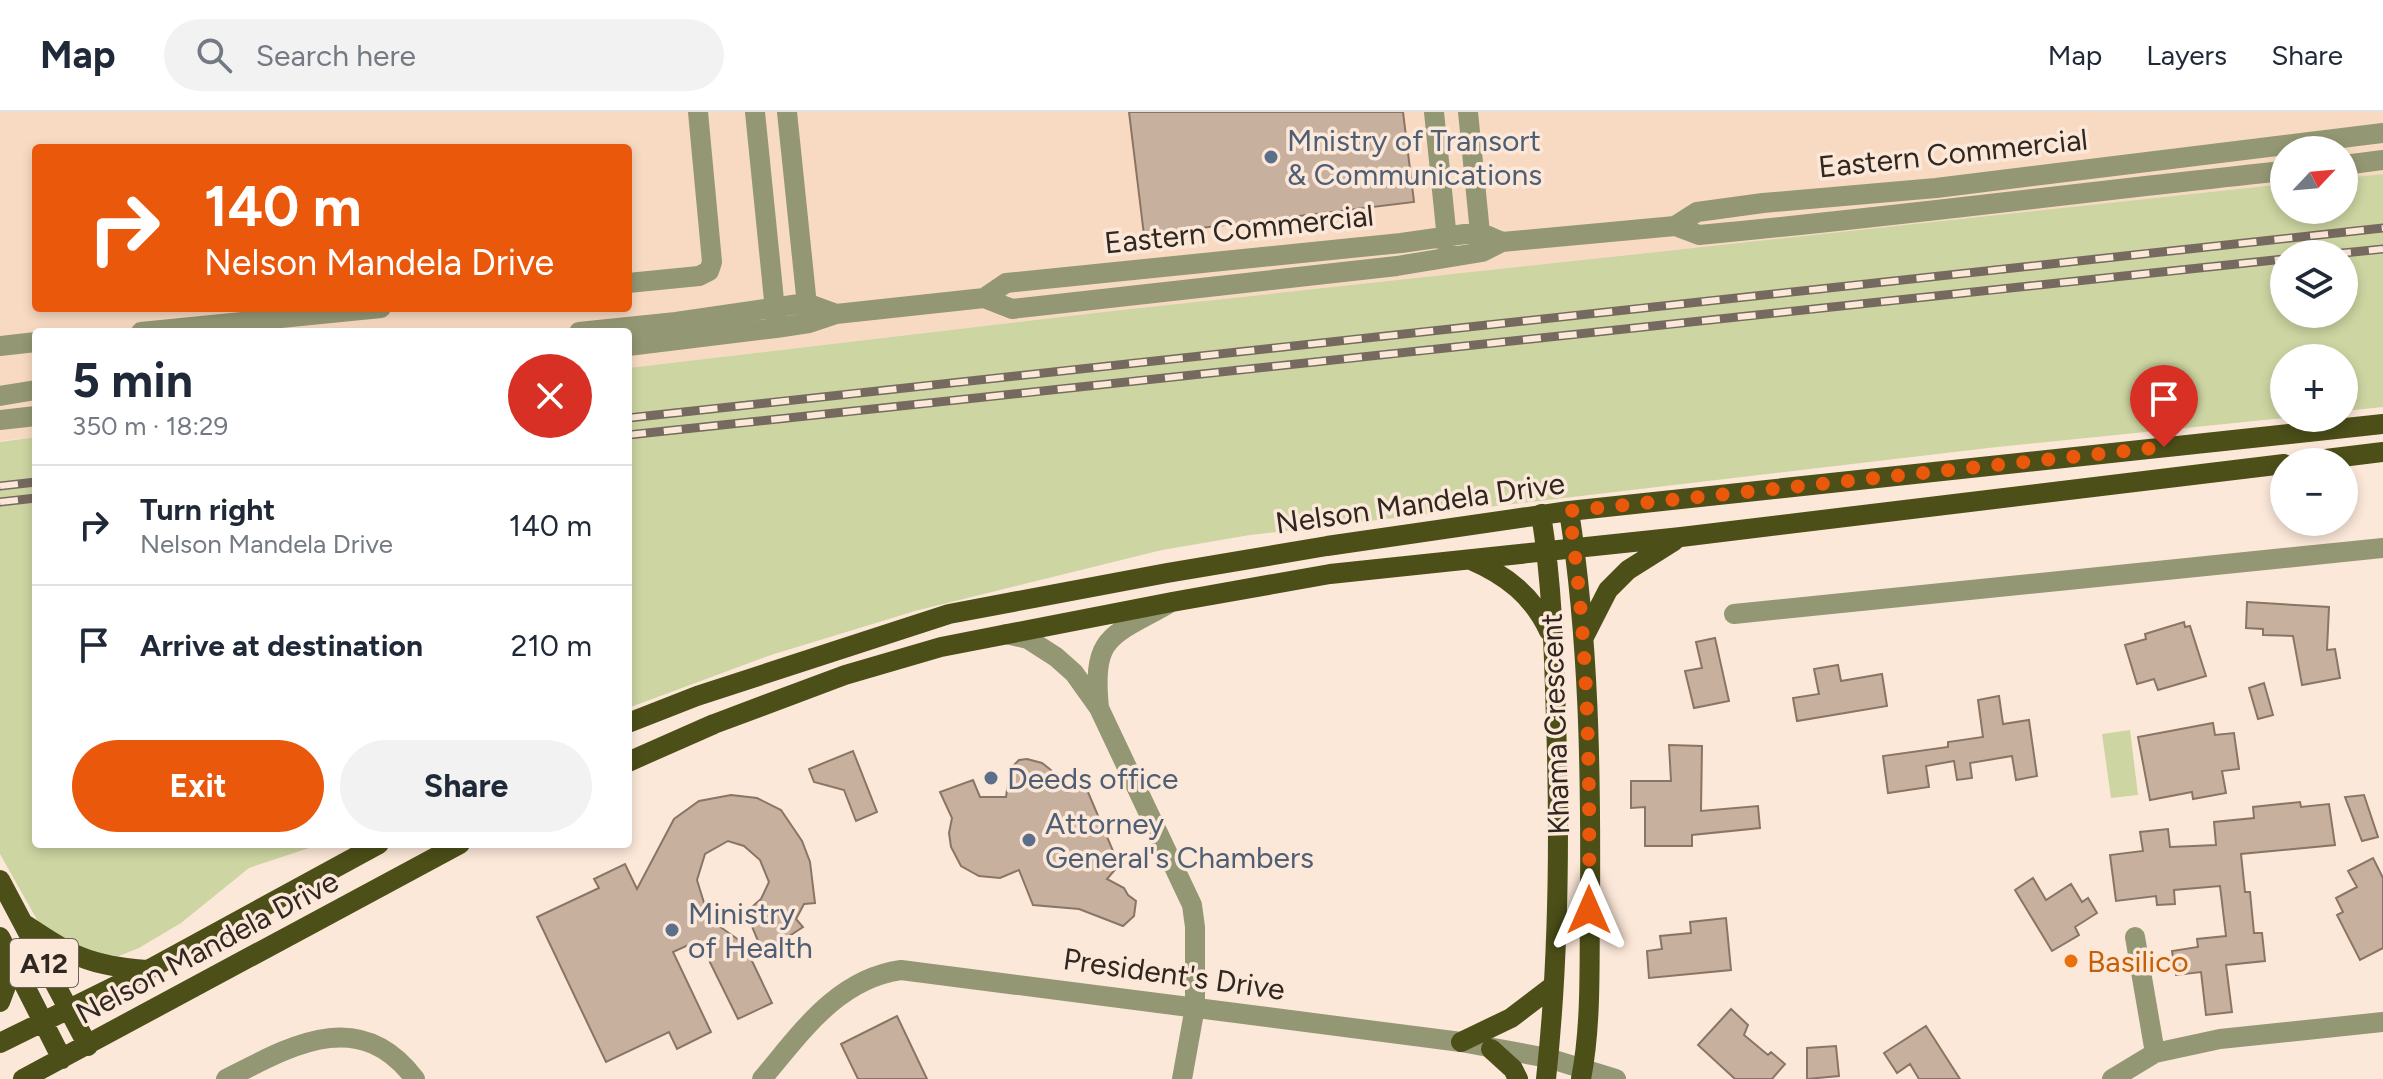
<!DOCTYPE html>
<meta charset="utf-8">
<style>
:root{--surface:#fff;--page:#f2f2f3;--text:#1f2937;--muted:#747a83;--line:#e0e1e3;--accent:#ea580c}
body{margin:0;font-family:Figtree,sans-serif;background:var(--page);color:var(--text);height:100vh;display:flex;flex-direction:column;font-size:30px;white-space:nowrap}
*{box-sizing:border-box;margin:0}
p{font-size:26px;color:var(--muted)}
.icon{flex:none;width:44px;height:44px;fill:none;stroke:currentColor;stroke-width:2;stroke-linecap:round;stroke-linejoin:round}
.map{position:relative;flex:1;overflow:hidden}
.side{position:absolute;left:32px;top:216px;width:600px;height:520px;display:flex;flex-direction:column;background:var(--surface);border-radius:8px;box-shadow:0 4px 12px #0003}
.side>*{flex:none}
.hud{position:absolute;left:32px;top:32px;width:600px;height:168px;border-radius:8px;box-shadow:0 4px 12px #0003;background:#ea580c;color:#fff;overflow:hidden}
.needle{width:52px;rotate:64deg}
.buttons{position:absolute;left:2270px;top:24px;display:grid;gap:16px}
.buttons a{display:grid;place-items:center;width:88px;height:88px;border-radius:50%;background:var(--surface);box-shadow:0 4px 12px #0003;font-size:40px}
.pin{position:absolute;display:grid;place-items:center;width:68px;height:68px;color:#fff;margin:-82px -34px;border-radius:50% 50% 50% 0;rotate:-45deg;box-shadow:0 0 8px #0007}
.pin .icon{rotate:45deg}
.me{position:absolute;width:88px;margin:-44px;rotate:0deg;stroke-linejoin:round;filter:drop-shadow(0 0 6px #0008)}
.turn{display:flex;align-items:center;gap:28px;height:168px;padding:0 40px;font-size:36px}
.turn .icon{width:104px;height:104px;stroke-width:2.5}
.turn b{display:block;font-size:56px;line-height:68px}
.round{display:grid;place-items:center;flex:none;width:84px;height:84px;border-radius:42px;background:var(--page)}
.overview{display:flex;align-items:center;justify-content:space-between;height:136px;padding:0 40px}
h1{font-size:48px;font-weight:700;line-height:60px}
.button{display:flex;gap:16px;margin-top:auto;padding:16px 40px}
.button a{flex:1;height:92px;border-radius:48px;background:var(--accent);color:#fff;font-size:32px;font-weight:700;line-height:92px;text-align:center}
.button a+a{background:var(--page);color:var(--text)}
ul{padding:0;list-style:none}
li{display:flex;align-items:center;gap:24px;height:120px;padding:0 40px;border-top:2px solid var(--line)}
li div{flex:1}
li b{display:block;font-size:30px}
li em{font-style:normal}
header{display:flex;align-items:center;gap:48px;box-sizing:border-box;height:112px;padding:0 40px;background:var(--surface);border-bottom:2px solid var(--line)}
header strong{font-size:38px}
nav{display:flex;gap:44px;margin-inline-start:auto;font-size:28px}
.search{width:560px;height:72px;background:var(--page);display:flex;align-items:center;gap:20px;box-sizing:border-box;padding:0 28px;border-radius:44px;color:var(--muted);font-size:30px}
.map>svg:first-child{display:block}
.built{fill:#f8dac2;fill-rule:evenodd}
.green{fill:#cdd5a2;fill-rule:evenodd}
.building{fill:#c7b09e;stroke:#8a7564;stroke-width:2}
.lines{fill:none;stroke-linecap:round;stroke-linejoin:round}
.minor{stroke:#939773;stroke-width:20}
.major{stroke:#4c4f18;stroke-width:20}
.rail-casing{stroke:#766a60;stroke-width:9}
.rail{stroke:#fce8d9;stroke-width:6;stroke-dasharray:18;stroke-linecap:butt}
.route{stroke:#ea580c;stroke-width:14;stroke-dasharray:0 25.2}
.service-dot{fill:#5c6f8a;stroke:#fce8d9;stroke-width:3}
.food-dot{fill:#e8710a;stroke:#fce8d9;stroke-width:3}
.labels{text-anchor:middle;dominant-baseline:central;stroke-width:7;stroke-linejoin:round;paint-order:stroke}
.shield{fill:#fce8d9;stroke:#6c6158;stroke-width:2}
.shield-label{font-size:28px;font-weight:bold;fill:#2f2720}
.service-label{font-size:30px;fill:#4e5e75;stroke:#fce8d9;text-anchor:start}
.street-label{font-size:30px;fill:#2f2720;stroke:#fce8d9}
.food-label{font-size:30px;fill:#c56008;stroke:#fce8d9;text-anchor:start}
</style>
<header>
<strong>Map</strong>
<div class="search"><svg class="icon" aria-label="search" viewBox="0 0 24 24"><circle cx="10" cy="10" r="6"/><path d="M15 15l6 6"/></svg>Search here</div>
<nav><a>Map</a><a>Layers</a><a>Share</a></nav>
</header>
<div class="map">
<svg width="2383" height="967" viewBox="0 0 2383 967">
<rect width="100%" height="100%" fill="#fce8d9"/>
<path class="built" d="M0,0H2383V62L2344,66V38H2284V72L1121,198L628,256V220H36V325L0,329ZM36,36H628V196H36Z"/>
<path class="green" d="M2383,62V295L2344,299V246H2284V306L1997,335L1250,423L1162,438L915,499L771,543L628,596V256L1121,198L2284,72V98H2344V66ZM2284,142H2344V202H2284Z
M36,325V732H321L249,756L181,811L139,836L114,846L92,844L40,813L0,742V330Z
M2130,618L2138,683L2111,686L2102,622Z"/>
<path class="building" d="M1129,0H1403L1414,90L1144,123Z
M2247,490L2329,495L2327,538L2335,537L2340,566L2302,573L2293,524L2263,523V517L2246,516Z
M2184,510L2185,515L2190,514L2206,564L2158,578L2154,567L2137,572L2125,533L2146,527L2145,522Z
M1715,526L1729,589L1694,596L1685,559L1702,556L1696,530Z
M1838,553L1841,569L1882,562L1887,594L1797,609L1793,586L1819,582L1814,557Z
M2264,571L2273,603L2258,607L2249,576Z
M1999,584L2003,612L2029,608L2037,664L2016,668L2012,644L1970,651L1972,666L1957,668L1954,649L1926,654L1929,675L1888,681L1883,644L1948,635V630L1983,625L1978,588Z
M2213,611L2215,623L2234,621L2239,657L2222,659L2226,681L2193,687L2192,680L2150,688L2138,625Z
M1669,633L1702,634L1701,699L1758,694L1760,716L1692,723V734H1645V695L1631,696V669H1671Z
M853,639L877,700L856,709L844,678L814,670L809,657Z
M1027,647L1042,651L1051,658L1056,672L1068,680L1085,673L1119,753L1107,767L1124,776L1128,783L1136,789L1134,804L1123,814L1079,797L1033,793L1019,758L1000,766L979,764L961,754L951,735L949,721L952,706L940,680L973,668L980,685H1006L1010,657L1019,648Z
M731,683L757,686L781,698L802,729L810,750L815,791L804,792L796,807L803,815L763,841L746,800L761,787L769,770L760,748L744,734L728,729L705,742L697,768L709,807L760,843L752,849L772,891L738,907L699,828L673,840L711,920L677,937L669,920L606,950L537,805L599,776L594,767L625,752L637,777L674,707L699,689Z
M2364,683L2378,725L2362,729L2345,685Z
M2300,690L2301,695L2329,692L2335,733L2241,742L2245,780H2250L2254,821H2262L2265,849L2226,853L2232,900L2206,903L2201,860L2176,863L2172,839L2198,835L2197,827L2226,824L2220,774L2174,778L2175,792L2157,793L2156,784L2116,789L2110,743L2143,739L2140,720L2168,717L2170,735L2216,733L2214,710L2254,706L2253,695Z
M2373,746L2383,766V836L2360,848L2337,803L2343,800L2336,786L2357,775L2348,759Z
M2033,766L2046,788L2071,772L2082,790L2088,786L2097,801L2075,815L2079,823L2052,839L2015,778Z
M1726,806L1731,858L1649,866L1647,839L1662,837L1660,824L1691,821L1690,810Z
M1731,897L1748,913L1744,923L1768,943L1771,940L1785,952L1772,967H1735L1698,933Z
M897,904L927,967H858L841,932Z
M1926,914L1960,967H1919L1910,952L1897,961L1884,941Z
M1836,934L1839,964L1807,967V936Z"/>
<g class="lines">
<path class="minor" d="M755,0L776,208
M787,0L808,203
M1434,0L1448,137
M1468,0L1481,131
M2344,53L2383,48
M1675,114L1699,123C1895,105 2089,79 2284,59
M628,171L699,164L709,159L712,150L698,0
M984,186L1006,171L1401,131L1479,120L1502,130
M141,220L381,196
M579,220L676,210L806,191L836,202
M0,234L36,230
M628,234L776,216L809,211L836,202L984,186L1012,197L1397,154L1482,140L1502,130L1675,114L1697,100L1763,91L1936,76L2383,21
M0,284L36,278
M0,308L36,304
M1734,502L2383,436
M1006,522L1028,527L1056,545L1074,561L1099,596L1192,793L1195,815V895L1182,967
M1099,596C1092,523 1110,525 1168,492
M2135,825L2155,941
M226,967C291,934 359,893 415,967
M762,967C801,921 837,867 901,858L1461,930L1548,946L1616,967
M2112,967L2155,941L2220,927L2383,910"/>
<path class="major" d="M2301,350L2383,340
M1569,399C1589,528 1591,659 1590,790C1589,847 1592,911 1581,967
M1541,402C1552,470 1554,539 1556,608C1560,728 1559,848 1546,967
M1471,448C1506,463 1533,484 1549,519
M1584,525L1608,478L1628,458L1674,429
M628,611L697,584L949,502L1167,461L1327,434L1569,399L2383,312
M628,650L714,612L845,563L941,535L1172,490L1330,462L1681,425L2284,352
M0,768L88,934
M26,813C73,844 89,854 147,858
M0,825L62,947
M0,890L9,866L5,844
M1461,930L1511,906L1553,874
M0,931L148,858L379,732
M1491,937L1513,957L1518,967
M23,967L460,732"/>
<g class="rail-casing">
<path id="rail" d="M2333,142L2383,137
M628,306L2383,116
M628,323L2284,147
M0,374L36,370
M0,390L36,386"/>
</g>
<use href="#rail" class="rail"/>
</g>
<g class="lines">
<path class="route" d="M1589,798C1590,665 1589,531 1569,399L2164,335"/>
</g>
<g class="service-dot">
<circle cx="1271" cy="45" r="8"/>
<circle cx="991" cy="666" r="8"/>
<circle cx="1029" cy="728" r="8"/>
<circle cx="672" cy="818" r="8"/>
</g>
<circle class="food-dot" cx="2071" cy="849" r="8"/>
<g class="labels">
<rect class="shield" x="10" y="827" width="68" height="48" rx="6"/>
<g class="shield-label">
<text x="44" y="851">A12</text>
</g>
<g class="service-label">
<text x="1287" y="28">Mnistry of Transort<tspan x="1287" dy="34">&amp; Communications</tspan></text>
<text x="1007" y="666">Deeds office</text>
<text x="1045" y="711">Attorney<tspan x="1045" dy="34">General's Chambers</tspan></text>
<text x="688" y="801">Ministry<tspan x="688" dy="34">of Health</tspan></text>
</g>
<g class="street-label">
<text transform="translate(1953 41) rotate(-6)">Eastern Commercial</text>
<text transform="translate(1239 117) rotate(-6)">Eastern Commercial</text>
<text transform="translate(1420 391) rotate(-8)">Nelson Mandela Drive</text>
<text transform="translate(1555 612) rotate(-92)">Khama Crescent</text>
<text transform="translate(207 835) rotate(-28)">Nelson Mandela Drive</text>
<text transform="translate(1174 862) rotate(8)">President's Drive</text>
</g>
<g class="food-label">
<text x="2087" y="849">Basilico</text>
</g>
</g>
</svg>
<div class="buttons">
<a><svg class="needle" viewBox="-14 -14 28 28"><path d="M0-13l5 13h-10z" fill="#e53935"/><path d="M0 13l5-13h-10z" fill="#747a83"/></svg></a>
<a><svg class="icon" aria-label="layers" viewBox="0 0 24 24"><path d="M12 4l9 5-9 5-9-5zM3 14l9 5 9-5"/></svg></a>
<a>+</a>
<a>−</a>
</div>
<div class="pin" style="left:2164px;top:335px;background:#d93025"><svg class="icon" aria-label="arrive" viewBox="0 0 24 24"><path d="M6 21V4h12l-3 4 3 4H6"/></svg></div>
<svg class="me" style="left:1589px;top:798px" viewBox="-20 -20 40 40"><path d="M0-17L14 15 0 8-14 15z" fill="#ea580c" stroke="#fff" stroke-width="4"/></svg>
<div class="hud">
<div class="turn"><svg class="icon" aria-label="right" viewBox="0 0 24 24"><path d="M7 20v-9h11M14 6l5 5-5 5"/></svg><div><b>140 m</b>Nelson Mandela Drive</div></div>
</div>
<section class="side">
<div class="overview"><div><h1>5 min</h1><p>350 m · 18:29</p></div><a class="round" style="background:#d93025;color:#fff"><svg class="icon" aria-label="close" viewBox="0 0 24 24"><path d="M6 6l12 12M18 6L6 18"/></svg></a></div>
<ul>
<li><svg class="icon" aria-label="right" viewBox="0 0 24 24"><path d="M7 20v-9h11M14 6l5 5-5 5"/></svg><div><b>Turn right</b><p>Nelson Mandela Drive</p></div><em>140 m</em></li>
<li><svg class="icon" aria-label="arrive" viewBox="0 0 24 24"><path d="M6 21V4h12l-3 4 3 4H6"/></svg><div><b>Arrive at destination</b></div><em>210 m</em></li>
</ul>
<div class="button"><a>Exit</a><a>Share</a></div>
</section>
</div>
